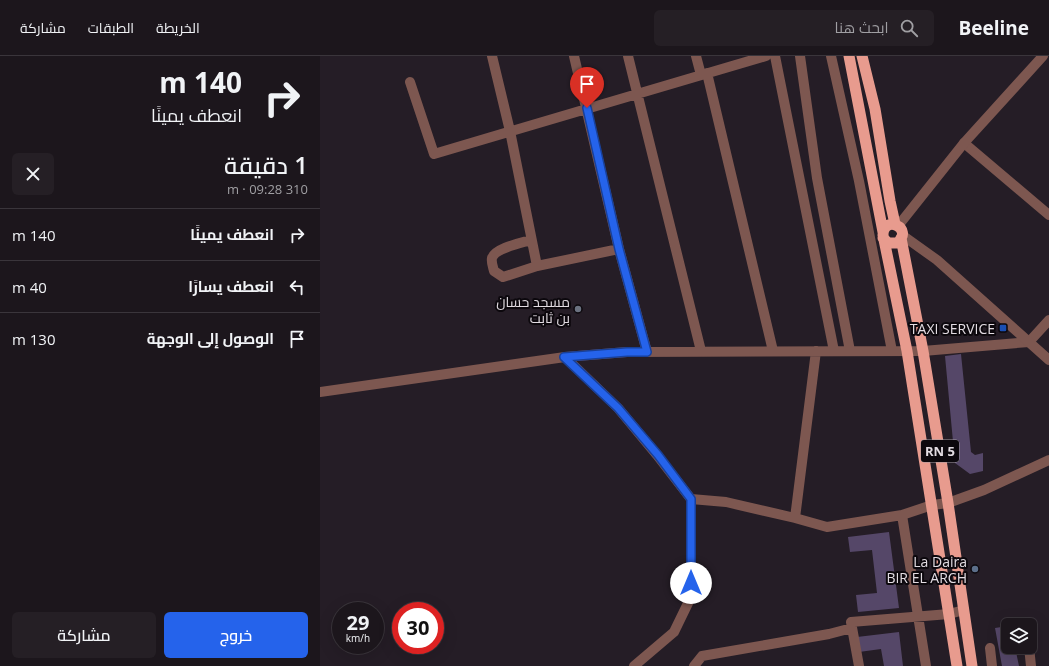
<!DOCTYPE html>
<html lang="ar">
<meta charset="utf-8">
<style>
:root{--surface:#1c161c;--page:#251f25;--text:#f1f3f6;--muted:#a09fa3;--line:#3a353b;--accent:#2563eb}
body{margin:0;font-family:"Open Sans",Cairo,sans-serif;background:var(--page);color:var(--text);direction:rtl;height:100vh;display:flex;flex-direction:column;font-size:15px;white-space:nowrap}
*{box-sizing:border-box;margin:0}
p{font-size:13px;color:var(--muted)}
.icon{flex:none;width:22px;height:22px;fill:none;stroke:currentColor;stroke-width:2;stroke-linecap:round;stroke-linejoin:round}
.map{position:relative;flex:1;overflow:hidden;direction:ltr}
.panel{display:flex;flex-direction:column;background:var(--surface);width:320px}
.panel>*{flex:none}
.hud{background:#1c161c;color:var(--text);overflow:hidden}
.fabs{position:absolute;left:681px;top:562px;display:grid;gap:8px}
.fabs a{display:grid;place-items:center;width:36px;height:36px;border-radius:6px;background:var(--surface);box-shadow:0 4px 16px #0002,0 0 0 1px var(--line);font-size:20px}
.speed{position:absolute;left:12px;top:546px;display:flex;gap:8px;font-size:20px;font-weight:700;text-align:center}
.speed>*{display:grid;place-content:center;width:52px;height:52px;border-radius:50%;background:var(--surface);box-shadow:0 4px 16px #0002,0 0 0 1px var(--line);line-height:1}
.speed small{font-size:10px;font-weight:400}
.speed .limit{border:6px solid #d22;background:#fff;color:#111}
.pin{position:absolute;display:grid;place-items:center;width:34px;height:34px;color:#fff;margin:-41px -17px;border-radius:50% 50% 50% 0;rotate:-45deg;box-shadow:0 0 4px #0007}
.pin .icon{rotate:45deg}
.me{position:absolute;width:44px;margin:-22px;rotate:0deg;stroke-linejoin:round;filter:drop-shadow(0 0 3px #0008)}
.turn{display:flex;align-items:center;gap:14px;height:84px;padding:0 12px;font-size:18px}
.turn .icon{width:52px;height:52px;stroke-width:2.5}
.turn b{display:block;font-size:28px;line-height:34px}
.round{display:grid;place-items:center;flex:none;width:42px;height:42px;border-radius:6px;background:var(--page)}
.head{display:flex;align-items:center;justify-content:space-between;height:68px;padding:0 12px}
h1{font-size:24px;font-weight:600;line-height:30px}
.cta{display:flex;gap:8px;margin-top:auto;padding:8px 12px}
.cta a{flex:1;height:46px;border-radius:6px;background:var(--accent);color:#fff;font-size:16px;font-weight:600;line-height:46px;text-align:center}
.cta a+a{background:var(--page);color:var(--text)}
ul{padding:0;list-style:none}
li{display:flex;align-items:center;gap:12px;height:52px;padding:0 12px;border-top:1px solid var(--line)}
li div{flex:1}
li b{display:block;font-size:15px}
li em{font-style:normal}
header{display:flex;align-items:center;gap:24px;box-sizing:border-box;height:56px;padding:0 20px;background:var(--surface);border-bottom:1px solid var(--line)}
header strong{font-size:19px}
nav{display:flex;gap:22px;margin-inline-start:auto;font-size:14px}
.search{width:280px;height:36px;background:var(--page);display:flex;align-items:center;gap:10px;box-sizing:border-box;padding:0 14px;border-radius:6px;color:var(--muted);font-size:15px}
main{display:flex;flex:1;min-height:0}
.map>svg:first-child{display:block}
.building{fill:#554768}
.lines{fill:none;stroke-linecap:round;stroke-linejoin:round}
.minor{stroke:#7d5750;stroke-width:10}
.tertiary{stroke:#7d5750;stroke-width:10}
.trunk{stroke:#e89b8e;stroke-width:11}
.route-casing{stroke:#184099;stroke-width:10}
.route{stroke:#2563eb;stroke-width:7}
.worship-dot{fill:#6b7280;stroke:#0c080d;stroke-width:1.5}
.transit-dot{fill:#1a4fb4;stroke:#0c080d;stroke-width:1.5}
.service-dot{fill:#5c6f8a;stroke:#0c080d;stroke-width:1.5}
.labels{text-anchor:middle;dominant-baseline:central;stroke-width:4;stroke-linejoin:round;paint-order:stroke}
.shield{fill:#0c080d;stroke:#a29ca2;stroke-width:1}
.shield-label{font-size:13px;font-weight:bold;fill:#e2dce2}
.poi-label{font-size:14px;fill:#e2dce2;stroke:#0c080d;text-anchor:end}
</style>
<header>
<strong>Beeline</strong>
<div class="search"><svg class="icon" aria-label="search" viewBox="0 0 24 24"><circle cx="10" cy="10" r="6"/><path d="M15 15l6 6"/></svg>ابحث هنا</div>
<nav><a>الخريطة</a><a>الطبقات</a><a>مشاركة</a></nav>
</header>
<main>
<div class="map">
<svg width="729" height="610" viewBox="0 0 729 610">
<rect width="100%" height="100%" fill="#251d26"/>
<path class="building" d="M641,298L651,396L655,399L663,397V415L650,418L635,407L625,300Z
M569,476L579,552L538,556L536,539L557,537L552,494L530,496L528,481Z
M688,570V591H695L699,610H682L675,572Z
M579,576L583,610H564L561,593L539,596L537,581Z"/>
<g class="lines">
<path class="minor" d="M172,0L190,75L217,210
M254,0L299,193L327,296
M308,0L381,295
M376,0L381,19
M455,0L514,295
M480,0L497,122L530,295
M511,0L539,125L572,295
M387,17L453,295
M90,26L114,98L446,0
M644,87L729,159
M211,184C201,187 175,192 172,202C171,206 173,211 174,215L183,221L217,210L299,193
M245,301L298,352L337,399L371,443L406,446L475,462L507,471L582,459L612,449L628,447L664,434L729,404
M0,336L245,301L307,296L603,295L709,286L729,264
M582,459L606,610
M475,462L496,295
M707,568V569
M709,591L711,610
M670,592L672,610
M314,610L354,576L371,541V443
M374,610L382,600L509,578L532,572
M539,610L531,566L629,558L644,554"/>
<path class="tertiary" d="M578,170L644,87L723,0
M582,179L617,204L729,304"/>
<path class="trunk" d="M529,0L563,176
M542,0L555,53L570,145L575,168
M563,182L568,187H577C595,172 563,158 563,179L587,295L637,610
M581,182L603,295L628,447L652,610"/>
</g>
<g class="lines">
<g class="route-casing">
<path id="route" d="M267,52L299,193L327,296H307L244,301L298,352L338,399L371,443V527"/>
</g>
<use href="#route" class="route"/>
</g>
<circle class="worship-dot" cx="258" cy="253" r="4"/>
<rect class="transit-dot" x="679" y="268" width="8" height="8" rx="2"/>
<circle class="service-dot" cx="655" cy="513" r="4"/>
<g class="labels">
<rect class="shield" x="601" y="384" width="38" height="22" rx="3"/>
<g class="shield-label">
<text x="620" y="395">RN 5</text>
</g>
<g class="poi-label">
<text x="250" y="245">مسجد حسان<tspan x="250" dy="16">بن ثابت</tspan></text>
<text x="675" y="272">TAXI SERVICE</text>
<text x="647" y="505">La Daira<tspan x="647" dy="16">BIR EL ARCH</tspan></text>
</g>
</g>
</svg>
<div class="fabs">
<a><svg class="icon" aria-label="layers" viewBox="0 0 24 24"><path d="M12 4l9 5-9 5-9-5zM3 14l9 5 9-5"/></svg></a>
</div>
<div class="speed"><div>29<small>km/h</small></div><div class="limit">30</div></div>
<div class="pin" style="left:267px;top:52px;background:#d93025"><svg class="icon" aria-label="arrive" viewBox="0 0 24 24"><path d="M6 21V4h12l-3 4 3 4H6"/></svg></div>
<svg class="me" style="left:371px;top:527px" viewBox="-20 -20 40 40"><circle r="19" fill="#fff"/><path d="M0-13L10 11 0 6-10 11z" fill="#2563eb"/></svg>
</div>
<section class="panel">
<div class="hud">
<div class="turn"><svg class="icon" aria-label="right" viewBox="0 0 24 24"><path d="M7 20v-9h11M14 6l5 5-5 5"/></svg><div><b>140 m</b>انعطف يمينًا</div></div>
</div>
<div class="head"><div><h1>1 دقيقة</h1><p>310 m · 09:28</p></div><a class="round"><svg class="icon" aria-label="close" viewBox="0 0 24 24"><path d="M6 6l12 12M18 6L6 18"/></svg></a></div>
<ul>
<li><svg class="icon" aria-label="right" viewBox="0 0 24 24"><path d="M7 20v-9h11M14 6l5 5-5 5"/></svg><div><b>انعطف يمينًا</b></div><em>140 m</em></li>
<li><svg class="icon" aria-label="left" viewBox="0 0 24 24"><path d="M17 20v-9H6M10 6l-5 5 5 5"/></svg><div><b>انعطف يسارًا</b></div><em>40 m</em></li>
<li><svg class="icon" aria-label="arrive" viewBox="0 0 24 24"><path d="M6 21V4h12l-3 4 3 4H6"/></svg><div><b>الوصول إلى الوجهة</b></div><em>130 m</em></li>
</ul>
<div class="cta"><a>خروج</a><a>مشاركة</a></div>
</section>
</main>
